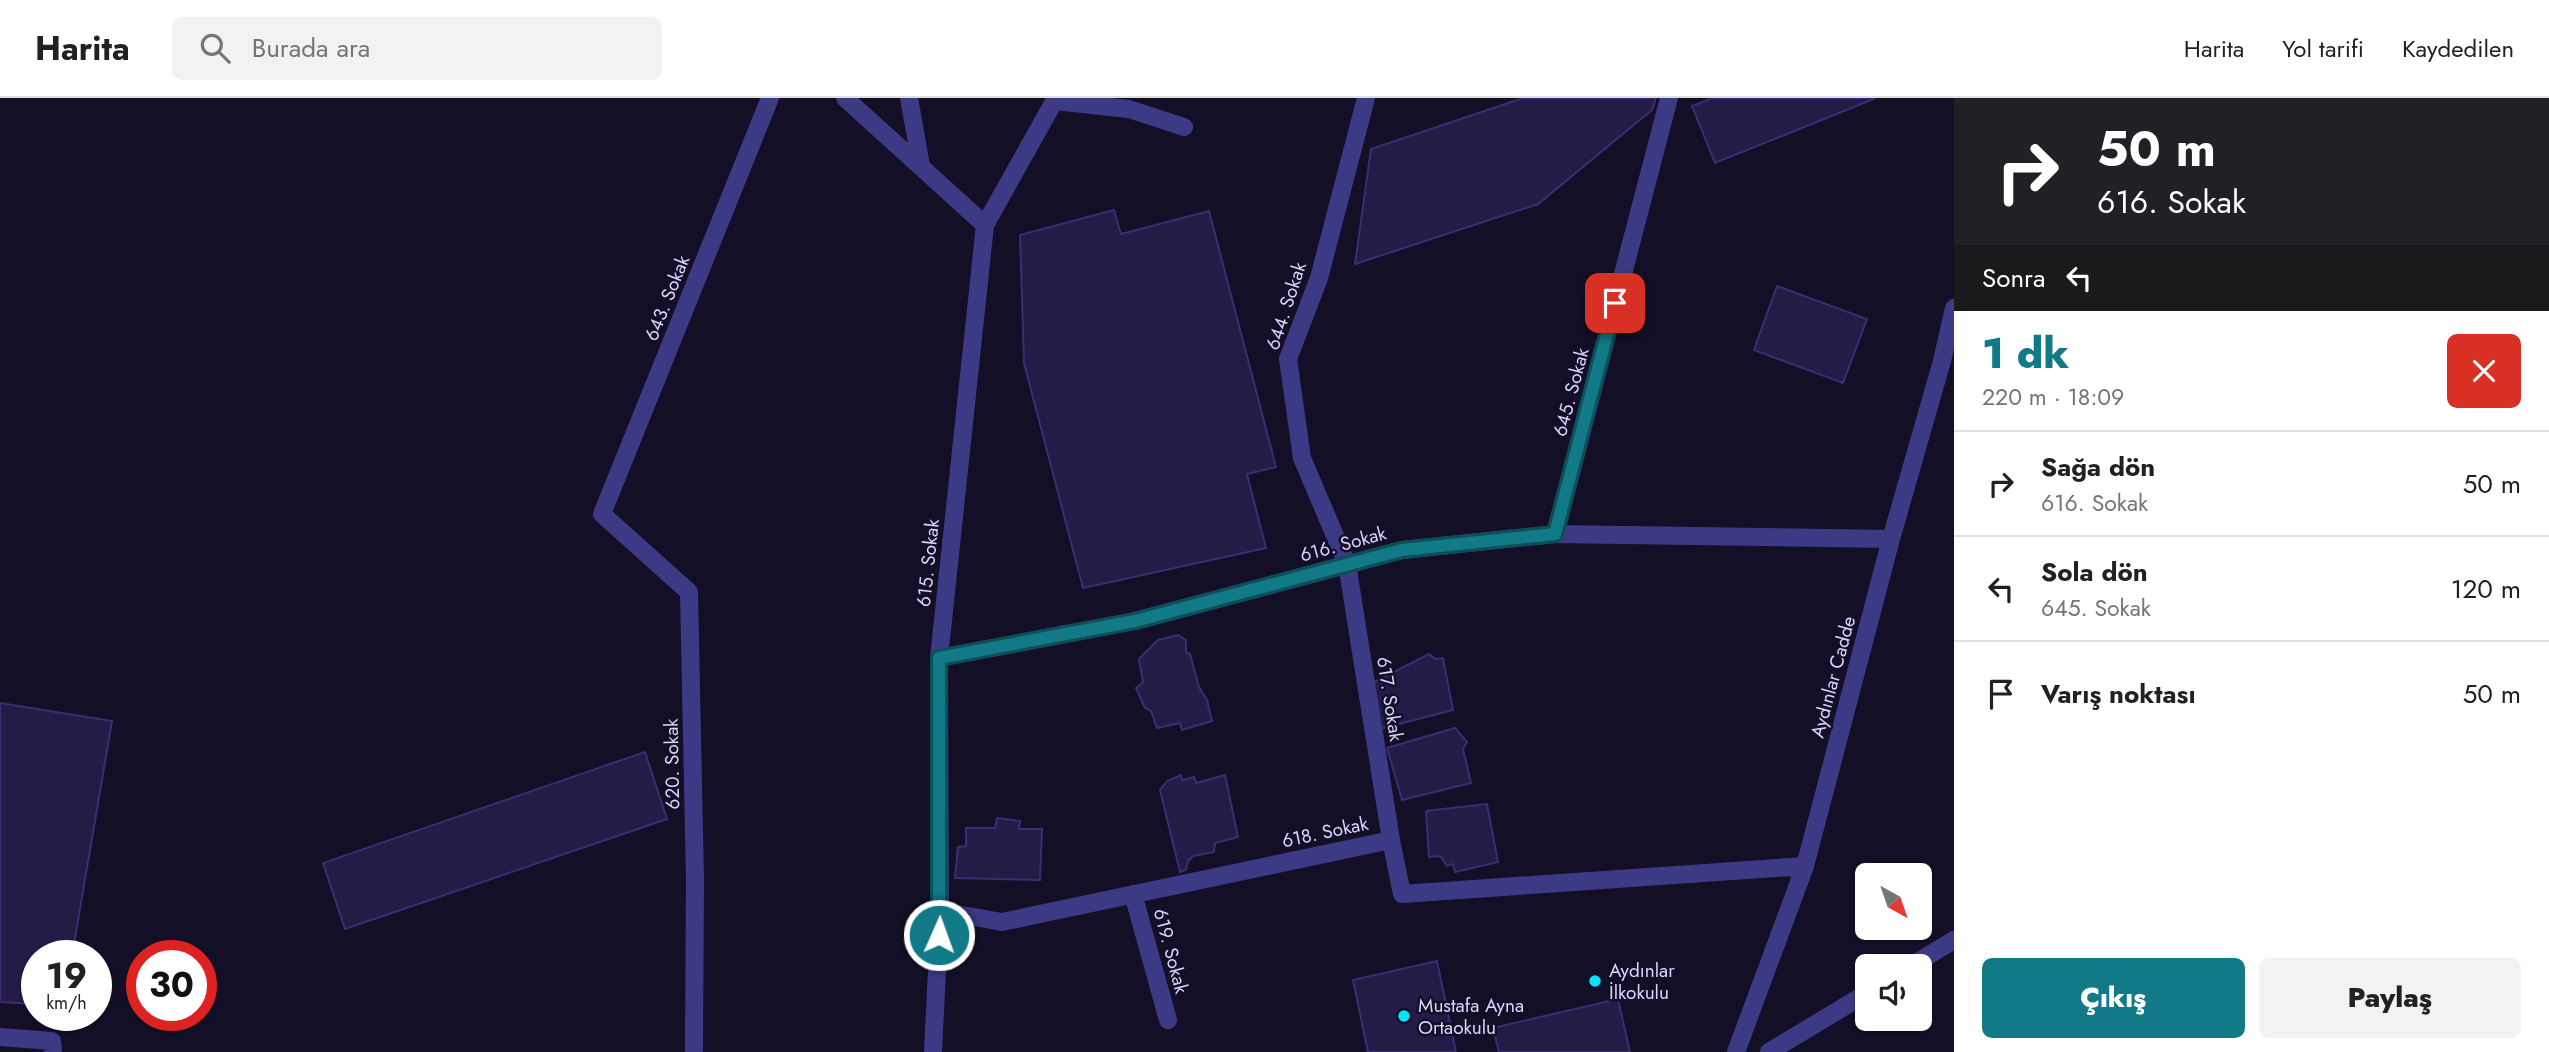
<!DOCTYPE html>
<html lang="tr">
<meta charset="utf-8">
<style>
:root{--surface:#fff;--page:#f2f2f2;--text:#202124;--muted:#757577;--line:#e0e0e0;--accent:#127987}
body{margin:0;font-family:Jost,sans-serif;background:var(--page);color:var(--text);height:100vh;display:flex;flex-direction:column;font-size:26px;white-space:nowrap}
*{box-sizing:border-box;margin:0}
p{font-size:23px;color:var(--muted)}
.icon{flex:none;width:38px;height:38px;fill:none;stroke:currentColor;stroke-width:2;stroke-linecap:round;stroke-linejoin:round}
.map{position:relative;flex:1;overflow:hidden}
.drawer{display:flex;flex-direction:column;background:var(--surface);width:595px}
.drawer>*{flex:none}
.hud{background:#202124;color:#fff;overflow:hidden}
.needle{width:46px;rotate:140deg}
.buttons{position:absolute;left:1855px;top:765px;display:grid;gap:14px}
.buttons a{display:grid;place-items:center;width:77px;height:77px;border-radius:10px;background:var(--surface);box-shadow:0 2px 5px #0004;font-size:35px}
.speed{position:absolute;left:21px;top:842px;display:flex;gap:14px;font-size:35px;font-weight:700;text-align:center}
.speed>*{display:grid;place-content:center;width:91px;height:91px;border-radius:50%;background:var(--surface);box-shadow:0 2px 5px #0004;line-height:1}
.speed small{font-size:18px;font-weight:400}
.speed .limit{border:10px solid #d22;background:#fff;color:#111}
.pin{position:absolute;display:grid;place-items:center;width:60px;height:60px;color:#fff;margin:-30px;border-radius:14px;box-shadow:0 4px 10px #0006}
.me{position:absolute;width:77px;margin:-38px;rotate:2deg;stroke-linejoin:round;filter:drop-shadow(0 0 5px #0008)}
.turn{display:flex;align-items:center;gap:24px;height:147px;padding:0 28px;font-size:32px}
.turn .icon{width:91px;height:91px;stroke-width:2.5}
.turn b{display:block;font-size:49px;line-height:60px}
.then{display:flex;align-items:center;height:66px;padding:0 28px;background:#0003;gap:14px;font-size:26px}
.round{display:grid;place-items:center;flex:none;width:74px;height:74px;border-radius:10px;background:var(--page)}
.overview{display:flex;align-items:center;justify-content:space-between;height:119px;padding:0 28px}
h1{font-size:42px;font-weight:800;line-height:52px;color:var(--accent)}
.cta{display:flex;gap:14px;margin-top:auto;padding:14px 28px}
.cta a{flex:1;height:80px;border-radius:10px;background:var(--accent);color:#fff;font-size:28px;font-weight:800;line-height:80px;text-align:center}
.cta a+a{background:var(--page);color:var(--text)}
ul{padding:0;list-style:none}
li{display:flex;align-items:center;gap:21px;height:105px;padding:0 28px;border-top:2px solid var(--line)}
li div{flex:1}
li b{display:block;font-size:26px}
li em{font-style:normal}
header{display:flex;align-items:center;gap:42px;box-sizing:border-box;height:98px;padding:0 35px;background:var(--surface);border-bottom:2px solid var(--line)}
header strong{font-size:33px}
nav{display:flex;gap:38px;margin-inline-start:auto;font-size:24px}
.search{width:490px;height:63px;background:var(--page);display:flex;align-items:center;gap:18px;box-sizing:border-box;padding:0 24px;border-radius:10px;color:var(--muted);font-size:26px}
main{display:flex;flex:1;min-height:0}
.map>svg:first-child{display:block}
.building{fill:#241b47;stroke:#3b2d73;stroke-width:2}
.lines{fill:none;stroke-linecap:round;stroke-linejoin:round}
.minor{stroke:#3d3a85;stroke-width:18}
.route-casing{stroke:#0c4f58;stroke-width:18}
.route{stroke:#127987;stroke-width:12}
.poi-dot{fill:#00e5ff;stroke:#130f26;stroke-width:2.5}
.labels{text-anchor:middle;dominant-baseline:central;stroke-width:5;stroke-linejoin:round;paint-order:stroke}
.street-label{font-size:19px;fill:#d9d4ff;stroke:#130f26}
.poi-label{font-size:19px;fill:#d9d4ff;stroke:#130f26;text-anchor:start}
</style>
<header>
<strong>Harita</strong>
<div class="search"><svg class="icon" aria-label="search" viewBox="0 0 24 24"><circle cx="10" cy="10" r="6"/><path d="M15 15l6 6"/></svg>Burada ara</div>
<nav><a>Harita</a><a>Yol tarifi</a><a>Kaydedilen</a></nav>
</header>
<main>
<div class="map">
<svg width="1954" height="954" viewBox="0 0 1954 954">
<rect width="100%" height="100%" fill="#130f26"/>
<path class="building" d="M1523,0H1656L1652,12L1538,106L1355,166L1371,51Z
M1712,0H1876L1715,65L1692,8Z
M1114,112L1121,136L1209,113L1276,369L1247,376L1266,450L1083,490L1024,265L1020,137Z
M1777,188L1867,221L1843,285L1754,252Z
M1178,537L1186,542V554L1190,556L1199,589L1207,602L1212,623L1182,632L1180,625L1157,630L1151,613L1145,610L1136,590L1143,584L1139,561L1158,542Z
M1429,556L1436,561L1443,560L1453,612L1379,631L1372,585Z
M0,605L112,623L72,858H37V906L0,904Z
M1455,630L1467,644L1463,651L1471,685L1402,702L1387,650Z
M645,654L667,721L345,831L323,765Z
M1181,677L1182,682L1194,679L1196,685L1225,677L1238,739L1215,745L1214,754L1193,758L1188,763L1186,772L1180,774L1160,692L1167,683Z
M1487,706L1498,764L1455,774L1453,766L1447,768L1440,758L1429,759L1426,713Z
M997,720L1020,723L1019,731H1042L1040,782L955,780L958,749L966,748V730H995Z
M1437,863L1456,954H1368L1353,882Z
M1618,901L1630,954H1499L1493,930Z"/>
<g class="lines">
<path class="minor" d="M845,0L985,127
M909,0L921,68
M1366,0L1319,180L1288,261L1302,360L1347,466L1391,742
M1055,3L1129,11L1184,29
M1555,436L1669,0
M939,560L1135,523L1402,452L1555,436L1891,441
M1133,796L1168,922
M940,813L1002,824L1391,742L1402,796L1805,768
M1911,868L1954,842
M0,939L52,943L53,954
M694,954L695,782L689,494L602,416L770,0
M933,954L940,813L939,560L985,127L1056,0
M1736,954L1805,768L1891,441L1942,263L1954,210
M1769,954L1867,895"/>
</g>
<g class="lines">
<g class="route-casing">
<path id="route" d="M939,837V560L1135,523L1402,452L1555,436L1615,205"/>
</g>
<use href="#route" class="route"/>
</g>
<g class="poi-dot">
<circle cx="1595" cy="883" r="7"/>
<circle cx="1404" cy="918" r="7"/>
</g>
<g class="labels">
<g class="street-label">
<text transform="translate(667 200) rotate(-68)">643. Sokak</text>
<text transform="translate(1286 208) rotate(-72)">644. Sokak</text>
<text transform="translate(1571 294) rotate(-75)">645. Sokak</text>
<text transform="translate(1343 446) rotate(-15)">616. Sokak</text>
<text transform="translate(928 465) rotate(-84)">615. Sokak</text>
<text transform="translate(1833 579) rotate(-75)">Aydınlar Cadde</text>
<text transform="translate(1390 601) rotate(81)">617. Sokak</text>
<text transform="translate(672 666) rotate(-91)">620. Sokak</text>
<text transform="translate(1325 734) rotate(-12)">618. Sokak</text>
<text transform="translate(1171 853) rotate(75)">619. Sokak</text>
</g>
<g class="poi-label">
<text x="1609" y="872">Aydınlar<tspan x="1609" dy="22">İlkokulu</tspan></text>
<text x="1418" y="907">Mustafa Ayna<tspan x="1418" dy="22">Ortaokulu</tspan></text>
</g>
</g>
</svg>
<div class="buttons">
<a><svg class="needle" viewBox="-14 -14 28 28"><path d="M0-13l5 13h-10z" fill="#e53935"/><path d="M0 13l5-13h-10z" fill="#757577"/></svg></a>
<a><svg class="icon" aria-label="sound" viewBox="0 0 24 24"><path d="M4 9h4l5-4v14l-5-4H4zM17 9q2 3 0 6"/></svg></a>
</div>
<div class="speed"><div>19<small>km/h</small></div><div class="limit">30</div></div>
<div class="pin" style="left:1615px;top:205px;background:#d93025"><svg class="icon" aria-label="arrive" viewBox="0 0 24 24"><path d="M6 21V4h12l-3 4 3 4H6"/></svg></div>
<svg class="me" style="left:939px;top:837px" viewBox="-20 -20 40 40"><circle r="17" fill="#127987" stroke="#fff" stroke-width="3"/><path d="M0-11L8 9 0 5-8 9z" fill="#fff"/></svg>
</div>
<section class="drawer">
<div class="hud">
<div class="turn"><svg class="icon" aria-label="right" viewBox="0 0 24 24"><path d="M7 20v-9h11M14 6l5 5-5 5"/></svg><div><b>50 m</b>616. Sokak</div></div>
<div class="then">Sonra<svg class="icon" aria-label="left" viewBox="0 0 24 24"><path d="M17 20v-9H6M10 6l-5 5 5 5"/></svg></div>
</div>
<div class="overview"><div><h1>1 dk</h1><p>220 m · 18:09</p></div><a class="round" style="background:#d93025;color:#fff"><svg class="icon" aria-label="close" viewBox="0 0 24 24"><path d="M6 6l12 12M18 6L6 18"/></svg></a></div>
<ul>
<li><svg class="icon" aria-label="right" viewBox="0 0 24 24"><path d="M7 20v-9h11M14 6l5 5-5 5"/></svg><div><b>Sağa dön</b><p>616. Sokak</p></div><em>50 m</em></li>
<li><svg class="icon" aria-label="left" viewBox="0 0 24 24"><path d="M17 20v-9H6M10 6l-5 5 5 5"/></svg><div><b>Sola dön</b><p>645. Sokak</p></div><em>120 m</em></li>
<li><svg class="icon" aria-label="arrive" viewBox="0 0 24 24"><path d="M6 21V4h12l-3 4 3 4H6"/></svg><div><b>Varış noktası</b></div><em>50 m</em></li>
</ul>
<div class="cta"><a>Çıkış</a><a>Paylaş</a></div>
</section>
</main>
